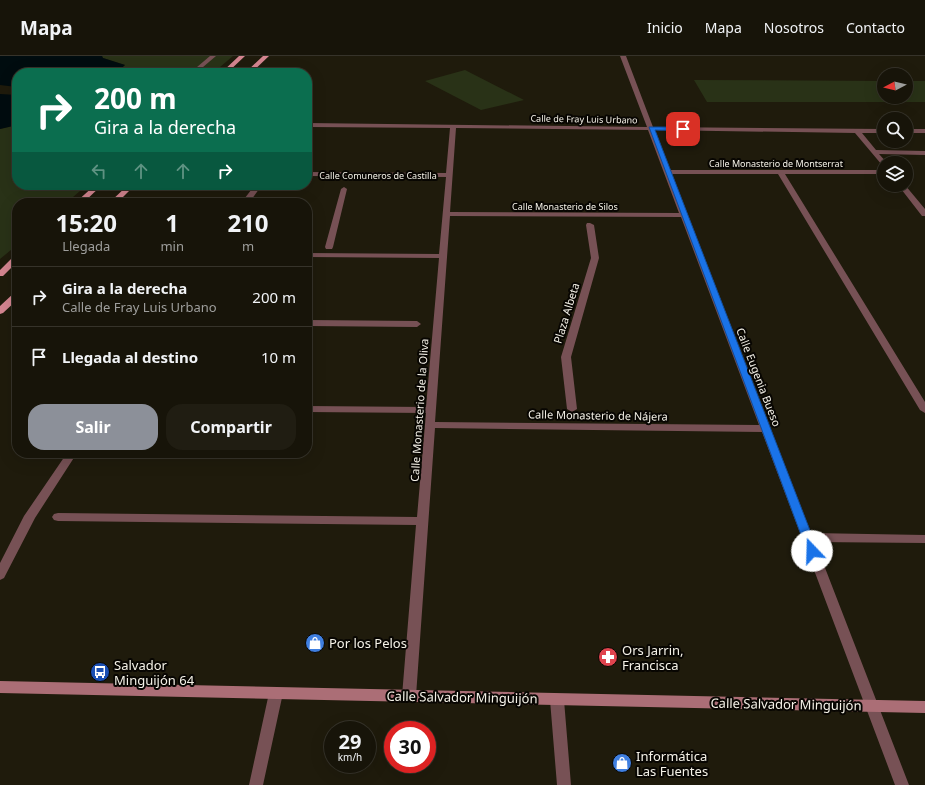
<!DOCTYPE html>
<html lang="es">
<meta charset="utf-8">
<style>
:root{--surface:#171409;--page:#201d12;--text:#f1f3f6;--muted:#9e9e9c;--line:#36332a;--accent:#8c9099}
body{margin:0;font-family:"Noto Sans",sans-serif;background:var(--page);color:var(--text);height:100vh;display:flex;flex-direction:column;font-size:15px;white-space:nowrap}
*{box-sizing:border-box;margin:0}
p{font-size:13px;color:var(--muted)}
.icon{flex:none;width:22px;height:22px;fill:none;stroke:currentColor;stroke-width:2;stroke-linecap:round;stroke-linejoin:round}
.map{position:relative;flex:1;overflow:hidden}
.drawer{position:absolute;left:12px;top:142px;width:300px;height:260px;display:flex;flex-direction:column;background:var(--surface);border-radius:16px;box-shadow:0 4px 16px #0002,0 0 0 1px var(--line)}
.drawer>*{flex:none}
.top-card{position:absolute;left:12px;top:12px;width:300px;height:122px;border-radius:16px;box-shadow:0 4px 16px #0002,0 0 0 1px var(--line);background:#0b6e4f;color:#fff;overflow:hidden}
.needle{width:26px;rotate:263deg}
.controls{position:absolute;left:877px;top:12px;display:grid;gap:8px}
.controls a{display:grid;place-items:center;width:36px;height:36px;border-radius:50%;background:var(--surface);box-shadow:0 4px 16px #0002,0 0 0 1px var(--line);font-size:20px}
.speed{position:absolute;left:324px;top:665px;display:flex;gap:8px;font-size:20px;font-weight:700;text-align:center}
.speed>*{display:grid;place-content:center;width:52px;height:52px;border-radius:50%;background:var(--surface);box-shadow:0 4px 16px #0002,0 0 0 1px var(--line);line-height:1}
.speed small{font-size:10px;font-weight:400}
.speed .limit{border:6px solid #d22;background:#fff;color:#111}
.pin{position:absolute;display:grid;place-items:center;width:34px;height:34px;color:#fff;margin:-17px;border-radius:8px;box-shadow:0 2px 6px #0006}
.me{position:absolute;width:44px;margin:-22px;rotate:339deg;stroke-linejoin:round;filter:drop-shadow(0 0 3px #0008)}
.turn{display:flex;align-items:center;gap:14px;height:84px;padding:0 16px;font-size:18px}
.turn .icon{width:52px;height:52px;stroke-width:2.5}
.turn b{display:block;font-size:28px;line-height:34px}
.lanes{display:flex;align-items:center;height:38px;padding:0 16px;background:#0003;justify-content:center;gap:20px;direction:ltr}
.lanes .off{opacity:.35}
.eta{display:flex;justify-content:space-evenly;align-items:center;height:68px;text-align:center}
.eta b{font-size:24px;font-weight:700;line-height:28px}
.primary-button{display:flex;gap:8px;margin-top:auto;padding:8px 16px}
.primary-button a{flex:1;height:46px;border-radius:16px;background:var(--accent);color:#fff;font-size:16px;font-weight:700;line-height:46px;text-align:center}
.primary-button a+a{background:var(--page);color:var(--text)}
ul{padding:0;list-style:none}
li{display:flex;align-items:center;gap:12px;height:60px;padding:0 16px;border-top:1px solid var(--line)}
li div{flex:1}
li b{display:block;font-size:15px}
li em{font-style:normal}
header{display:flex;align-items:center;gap:24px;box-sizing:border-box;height:56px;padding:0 20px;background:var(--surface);border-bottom:1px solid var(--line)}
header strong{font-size:19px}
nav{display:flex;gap:22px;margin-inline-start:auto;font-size:14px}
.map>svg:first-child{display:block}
.green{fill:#293217}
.water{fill:#000c0f}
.pier{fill:#1f1b0c}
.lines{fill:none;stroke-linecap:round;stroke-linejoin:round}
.lane{fill:#775155;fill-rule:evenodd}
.street{fill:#775155;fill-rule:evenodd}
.secondary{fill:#ab6e76;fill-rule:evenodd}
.primary{fill:#d48590;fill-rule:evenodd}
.route{fill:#1a73e8;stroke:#114b97}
.labels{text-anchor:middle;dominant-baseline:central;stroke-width:4;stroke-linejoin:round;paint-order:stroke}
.far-street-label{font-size:9px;fill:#f5f2e8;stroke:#080602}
.street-label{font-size:11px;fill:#f5f2e8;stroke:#080602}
.near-poi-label{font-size:13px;fill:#f5f2e8;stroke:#080602;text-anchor:start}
.near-street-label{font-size:13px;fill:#f5f2e8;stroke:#080602}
</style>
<header>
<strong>Mapa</strong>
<nav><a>Inicio</a><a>Mapa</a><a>Nosotros</a><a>Contacto</a></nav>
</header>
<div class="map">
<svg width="925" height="729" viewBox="0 0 925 729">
<rect width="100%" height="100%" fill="#1f1b0c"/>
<path class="green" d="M102,0H233L213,17H116L125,9L103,2Z
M465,14L524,44L481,54L425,25Z
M694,24L884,25V41H906V25H925V46H707Z
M17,69V129H87L66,147H17V189L0,203V73Z"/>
<path class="water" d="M0,0H102L103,2L125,9L116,17H17V69L0,73Z"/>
<path class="pier" d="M0,29L17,31V39L0,38Z"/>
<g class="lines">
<path class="lane" d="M210,0H216L196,17H190Z"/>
<path class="street" d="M620,0H626L653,71L884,73V77H862L876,94L925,95V99L879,98L887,107H884V110L882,109L855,77L655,74L670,114H884V118H785L925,346V357L920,354L778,118H672L811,477L925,479V487L815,486L909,729H895L762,376L435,372L416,640L414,644L409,646L404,644L402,640L416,469L58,465L54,464L52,461L54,458L58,457L417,461L426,357L307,356V350L426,351L439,202L307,201V197L439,198L446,121L307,120V116L446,117L450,72L307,71V67L647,71ZM456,72L648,74L679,157L450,156ZM450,160L681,161L759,369L435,366Z
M906,73H925V77H906Z
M255,129H262L249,147H241Z
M898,129H905L925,153V160H922Z
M344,131L347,133L333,191L332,193H326L325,191L341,133Z
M587,167H590L594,169L599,202L571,301L577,353L572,356L567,353L561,301L591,202L586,169Z
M307,264L417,265L421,268L417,271L307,270Z
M67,397H77L35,462L4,522L0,524V507L24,460Z
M276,631L281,633L283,637L263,729H249L269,637L271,633Z
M557,638L562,640L564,644L571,729H557L550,644L552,640Z"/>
<path class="secondary" d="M0,625L925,645V657L0,637Z"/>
<path class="primary" d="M239,0H245L227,17H221Z
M263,0H269L251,17H245Z
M95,129H102L83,147H75Z
M128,129H135L117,147H109Z
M14,200H17V206L3,220H0V214Z
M14,237H17V244L3,257L0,258V250Z"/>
</g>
<path class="route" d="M649,71H683L685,73L683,75L655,74L818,495L816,498L812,499L809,498L807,495Z"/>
<defs>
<g id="shop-disc" transform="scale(1)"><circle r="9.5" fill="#3f7fe0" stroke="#080602"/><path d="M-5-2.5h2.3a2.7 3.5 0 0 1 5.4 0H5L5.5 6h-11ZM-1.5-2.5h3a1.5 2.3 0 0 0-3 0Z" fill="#fff"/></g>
<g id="pharmacy-disc" transform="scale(1)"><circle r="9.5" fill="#e0444e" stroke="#080602"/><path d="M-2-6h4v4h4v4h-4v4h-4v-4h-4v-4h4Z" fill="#fff"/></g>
<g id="bus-disc" transform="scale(1)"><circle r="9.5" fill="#1a4fb4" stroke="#080602"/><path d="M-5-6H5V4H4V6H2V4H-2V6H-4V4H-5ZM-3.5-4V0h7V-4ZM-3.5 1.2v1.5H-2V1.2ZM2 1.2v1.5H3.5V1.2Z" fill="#fff"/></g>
</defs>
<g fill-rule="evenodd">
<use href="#shop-disc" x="315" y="587"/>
<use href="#pharmacy-disc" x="608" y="601"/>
<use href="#bus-disc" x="100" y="616"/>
<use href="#shop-disc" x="622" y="707"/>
</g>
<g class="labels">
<g class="far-street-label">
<text transform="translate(584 63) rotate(1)">Calle de Fray Luis Urbano</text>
<text x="776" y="107">Calle Monasterio de Montserrat</text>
<text x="378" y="119">Calle Comuneros de Castilla</text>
<text x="565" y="150">Calle Monasterio de Silos</text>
</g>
<g class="street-label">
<text transform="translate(566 257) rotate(-73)">Plaza Albeta</text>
<text transform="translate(759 321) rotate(69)">Calle Eugenia Bueso</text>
<text transform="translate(419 354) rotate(-86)">Calle Monasterio de la Oliva</text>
<text transform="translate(598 359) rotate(1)">Calle Monasterio de Nájera</text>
</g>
<g class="near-poi-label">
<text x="329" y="587">Por los Pelos</text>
<text x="622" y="594">Ors Jarrin,<tspan x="622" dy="15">Francisca</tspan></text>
<text x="114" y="609">Salvador<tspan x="114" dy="15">Minguijón 64</tspan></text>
<text x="636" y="700">Informática<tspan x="636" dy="15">Las Fuentes</tspan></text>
</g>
<g class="near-street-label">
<text transform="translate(462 641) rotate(1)">Calle Salvador Minguijón</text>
<text transform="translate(786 648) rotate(1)">Calle Salvador Minguijón</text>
</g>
</g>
</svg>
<div class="controls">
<a><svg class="needle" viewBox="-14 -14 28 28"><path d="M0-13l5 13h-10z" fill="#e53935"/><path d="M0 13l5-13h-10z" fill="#9e9e9c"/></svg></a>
<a><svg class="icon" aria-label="search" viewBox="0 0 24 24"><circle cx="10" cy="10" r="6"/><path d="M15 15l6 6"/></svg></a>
<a><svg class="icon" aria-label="layers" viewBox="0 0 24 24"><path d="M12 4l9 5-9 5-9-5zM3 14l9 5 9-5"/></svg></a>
</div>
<div class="speed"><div>29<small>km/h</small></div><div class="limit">30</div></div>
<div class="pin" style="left:683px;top:73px;background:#d93025"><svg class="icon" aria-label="arrive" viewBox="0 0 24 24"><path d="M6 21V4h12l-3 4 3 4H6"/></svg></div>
<svg class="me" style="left:812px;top:495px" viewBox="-20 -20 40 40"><circle r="19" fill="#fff"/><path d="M0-13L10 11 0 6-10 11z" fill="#1a73e8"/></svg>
<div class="top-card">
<div class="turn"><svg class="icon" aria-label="right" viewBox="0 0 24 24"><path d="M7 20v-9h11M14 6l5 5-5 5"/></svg><div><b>200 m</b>Gira a la derecha</div></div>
<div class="lanes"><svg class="icon off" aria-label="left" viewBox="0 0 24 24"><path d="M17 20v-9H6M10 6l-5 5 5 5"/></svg><svg class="icon off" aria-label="ahead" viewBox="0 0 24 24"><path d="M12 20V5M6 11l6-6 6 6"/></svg><svg class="icon off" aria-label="ahead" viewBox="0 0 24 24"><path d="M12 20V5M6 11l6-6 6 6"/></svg><svg class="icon" aria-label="right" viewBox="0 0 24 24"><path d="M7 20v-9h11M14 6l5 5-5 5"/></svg></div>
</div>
<section class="drawer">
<div class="eta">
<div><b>15:20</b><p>Llegada</p></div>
<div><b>1</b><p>min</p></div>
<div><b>210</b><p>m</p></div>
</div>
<ul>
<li><svg class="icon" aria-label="right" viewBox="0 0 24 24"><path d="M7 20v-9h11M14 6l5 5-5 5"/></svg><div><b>Gira a la derecha</b><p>Calle de Fray Luis Urbano</p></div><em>200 m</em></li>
<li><svg class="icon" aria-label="arrive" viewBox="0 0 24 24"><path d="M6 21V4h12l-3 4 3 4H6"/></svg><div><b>Llegada al destino</b></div><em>10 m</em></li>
</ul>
<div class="primary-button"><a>Salir</a><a>Compartir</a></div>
</section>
</div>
